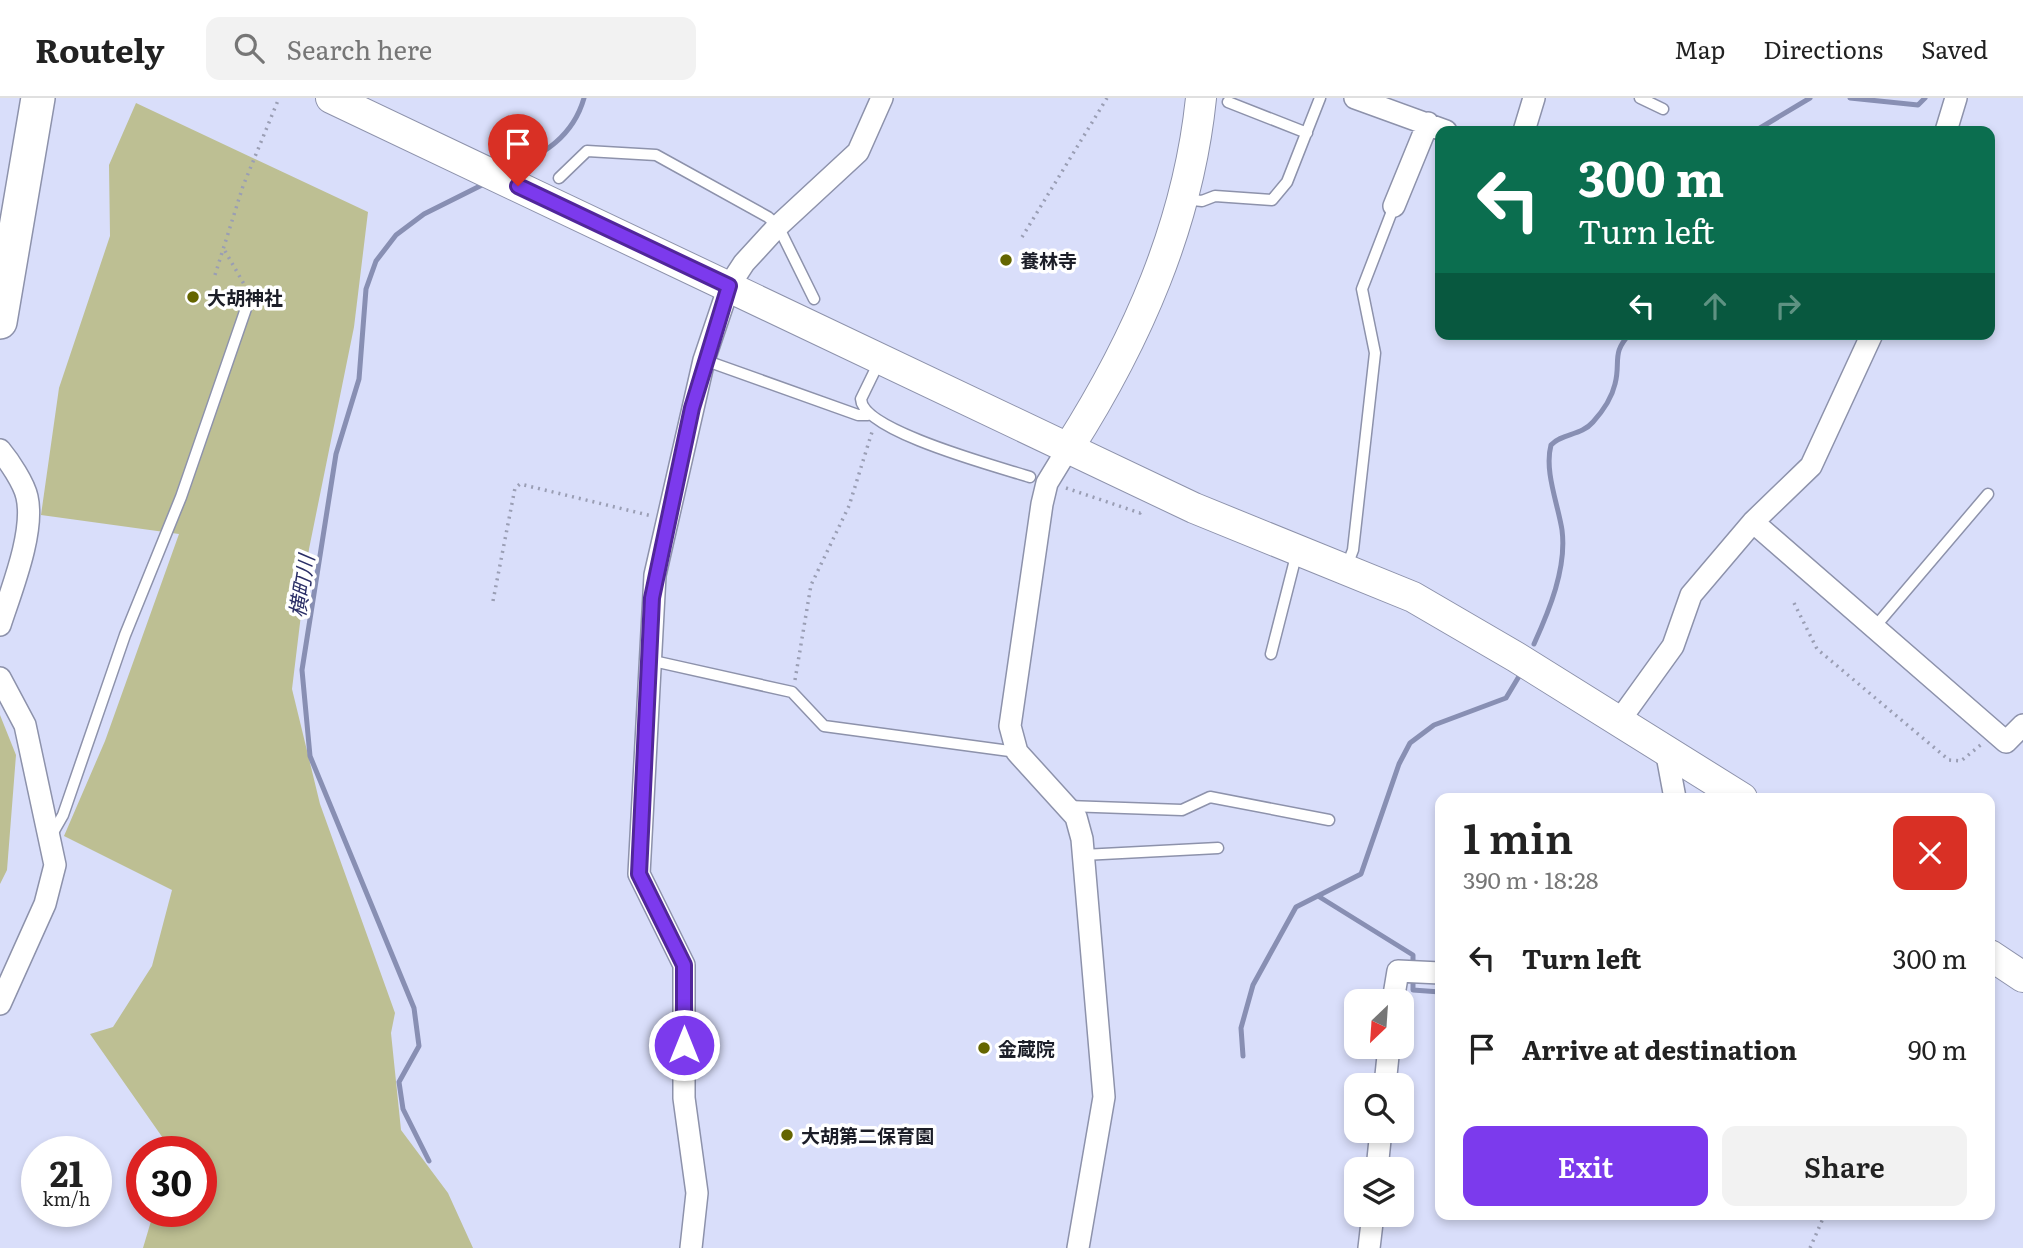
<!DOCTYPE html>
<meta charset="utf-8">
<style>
:root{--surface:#fff;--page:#f2f2f2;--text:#222;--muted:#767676;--line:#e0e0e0;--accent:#7c3aed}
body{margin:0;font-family:Literata,"Noto Sans JP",serif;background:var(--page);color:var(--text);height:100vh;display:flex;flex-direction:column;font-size:26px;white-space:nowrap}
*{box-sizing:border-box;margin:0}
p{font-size:23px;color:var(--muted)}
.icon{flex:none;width:38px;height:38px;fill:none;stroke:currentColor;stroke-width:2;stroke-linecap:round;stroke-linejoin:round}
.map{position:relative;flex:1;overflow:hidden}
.drawer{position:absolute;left:1435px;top:695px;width:560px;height:427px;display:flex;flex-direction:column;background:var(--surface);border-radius:14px;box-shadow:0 4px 10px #0003}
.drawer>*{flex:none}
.hud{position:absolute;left:1435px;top:28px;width:560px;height:214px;border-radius:14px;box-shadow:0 4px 10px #0003;background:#0b6e4f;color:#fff;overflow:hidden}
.needle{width:46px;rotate:205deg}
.controls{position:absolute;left:1344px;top:891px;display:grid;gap:14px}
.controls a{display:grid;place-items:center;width:70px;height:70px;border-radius:14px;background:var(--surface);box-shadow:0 4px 10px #0003;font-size:35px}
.speed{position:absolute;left:21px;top:1038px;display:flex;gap:14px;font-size:35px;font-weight:700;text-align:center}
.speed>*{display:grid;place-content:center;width:91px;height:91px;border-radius:50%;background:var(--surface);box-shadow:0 4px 10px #0003;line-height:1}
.speed small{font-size:18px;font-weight:400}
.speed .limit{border:10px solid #d22;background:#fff;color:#111}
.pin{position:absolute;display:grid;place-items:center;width:60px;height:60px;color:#fff;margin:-72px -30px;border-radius:50% 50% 50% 0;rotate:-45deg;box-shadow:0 0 7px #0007}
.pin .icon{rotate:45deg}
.me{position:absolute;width:77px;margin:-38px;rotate:0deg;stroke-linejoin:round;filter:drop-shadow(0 0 5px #0008)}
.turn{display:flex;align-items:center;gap:24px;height:147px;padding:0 28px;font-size:32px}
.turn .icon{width:91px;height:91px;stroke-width:2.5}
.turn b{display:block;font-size:49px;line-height:60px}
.lanes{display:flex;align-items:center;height:66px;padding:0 28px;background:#0003;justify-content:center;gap:35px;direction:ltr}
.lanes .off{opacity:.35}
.round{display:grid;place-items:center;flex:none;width:74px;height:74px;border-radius:14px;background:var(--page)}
.summary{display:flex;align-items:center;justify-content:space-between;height:119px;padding:0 28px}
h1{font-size:42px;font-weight:600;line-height:52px}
.cta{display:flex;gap:14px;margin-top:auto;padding:14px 28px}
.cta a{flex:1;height:80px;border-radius:14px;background:var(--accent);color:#fff;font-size:28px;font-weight:600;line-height:80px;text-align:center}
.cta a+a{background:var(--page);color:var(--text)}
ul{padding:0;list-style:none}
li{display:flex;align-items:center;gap:21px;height:91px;padding:0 28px}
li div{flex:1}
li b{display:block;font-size:26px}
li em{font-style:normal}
header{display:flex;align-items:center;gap:42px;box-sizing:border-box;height:98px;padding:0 35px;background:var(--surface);border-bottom:2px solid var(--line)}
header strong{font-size:33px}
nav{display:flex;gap:38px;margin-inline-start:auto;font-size:24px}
.search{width:490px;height:63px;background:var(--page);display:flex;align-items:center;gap:18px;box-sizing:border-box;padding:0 24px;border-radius:14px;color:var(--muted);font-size:26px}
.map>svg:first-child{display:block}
.green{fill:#bdbf93}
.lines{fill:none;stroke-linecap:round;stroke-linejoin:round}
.stream{stroke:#888fb3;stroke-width:5}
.lane-casing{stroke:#8d92ab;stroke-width:13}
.street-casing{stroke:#8d92ab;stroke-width:24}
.secondary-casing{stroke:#8d92ab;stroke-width:32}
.primary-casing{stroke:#8d92ab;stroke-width:36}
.path{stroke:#9a9eb4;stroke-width:3.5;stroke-dasharray:2 5;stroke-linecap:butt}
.lane{stroke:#fff;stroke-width:10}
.street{stroke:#fff;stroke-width:21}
.secondary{stroke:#fff;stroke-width:30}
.primary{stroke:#fff;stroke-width:33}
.route-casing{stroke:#51269a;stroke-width:18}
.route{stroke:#7c3aed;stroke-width:12}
.poi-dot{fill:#646500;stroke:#fff;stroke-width:2.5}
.labels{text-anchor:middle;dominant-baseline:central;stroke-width:7;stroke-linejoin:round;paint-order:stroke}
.poi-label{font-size:19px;font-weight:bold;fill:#1c1e28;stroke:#fff;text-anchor:start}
.water-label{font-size:21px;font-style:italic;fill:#2b2f67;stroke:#fff}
</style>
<header>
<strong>Routely</strong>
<div class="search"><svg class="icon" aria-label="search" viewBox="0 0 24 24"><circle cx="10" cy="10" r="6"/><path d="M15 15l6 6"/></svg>Search here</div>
<nav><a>Map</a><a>Directions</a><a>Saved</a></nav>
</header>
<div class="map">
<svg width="2023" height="1150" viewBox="0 0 2023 1150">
<rect width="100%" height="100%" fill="#d9defa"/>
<path class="green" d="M136,5L368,114L354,229L309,451L292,591L320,706L395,915L391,935L401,1032L448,1095L473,1150H143L154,1113H201V1054L172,1053L90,936L113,929L152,868L172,792L64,738L105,643L179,436L41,417L59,290L110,138L109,67Z
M0,617L16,657L7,772L0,786Z"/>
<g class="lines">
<path class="stream" d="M1850,0L1918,7L1925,0
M1755,33L1810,0
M510,73C544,55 573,39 584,0
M1534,546C1549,513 1567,470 1562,432C1558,406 1544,373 1551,347C1562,335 1581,338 1593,324C1602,314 1612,299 1615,286C1621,264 1611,255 1630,236
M1318,798L1413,857V868
M1413,877V892L1440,894
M1243,958L1241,930L1253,887L1296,809L1361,776L1399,666L1410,645L1434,627L1506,600L1521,575
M429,1063L403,1011L399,984L419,948L414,910L310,658L302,572L336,356L359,281L366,191L376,163L396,137L424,116L486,85"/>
<g class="lane-casing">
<path id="lane" d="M1640,0L1663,11
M1228,4L1307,35
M559,80L587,53L656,57L768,119L778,128L814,201
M1184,101L1202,103L1215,98L1272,102L1287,84L1320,0
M704,262L858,317H868
M880,262L861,301C862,333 999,369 1030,379
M1346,470L1353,452L1375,255L1362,191L1394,108
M1874,530L1988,396
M1271,556L1297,454
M649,562L792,594L824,628L1017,654
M1067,708L1182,712L1210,699L1329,722
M51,738L63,717L125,537L181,399L251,196
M1083,757L1218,750"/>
</g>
<g class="street-casing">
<path id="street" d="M1355,0L1446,33
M1524,33L1534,0
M1946,33L1956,0
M1394,108L1428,25
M1069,349L1047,385L1042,406L1010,628L1017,654L1076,719L1082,741L1104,999L1078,1150
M0,352C9,363 24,385 27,399C35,434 11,493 0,527
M1753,424L2006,644L2023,627
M0,580L25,627L55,767L45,806L0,906
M1619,623L1673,548L1691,497L1753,424L1811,368L1872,236
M1666,652L1675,700
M1393,903L1398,873L1440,875
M1385,987L1389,948
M1377,1071L1381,1032
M691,1150L697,1095L684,1000V867L639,776L655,477L704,262L729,188L744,165L778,128L858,54L882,0
M1369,1150L1373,1116"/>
</g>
<g class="secondary-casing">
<path id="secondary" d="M331,0L1194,410L1413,499L1516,559L1742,700
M1069,349C1137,242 1188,127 1201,0
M1990,857L2023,879"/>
</g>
<g class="primary-casing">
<path id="primary" d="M0,224L38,0"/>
</g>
<path class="path" d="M1022,139L1107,0
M225,153L244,186
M215,177L243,88L279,0
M1066,390L1140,415L1144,411
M493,503L515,390L520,386L652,418
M1794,505L1817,551L1949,662L1961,663L1983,645
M795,582L811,487L849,408L872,334
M1810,1150L1825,1116"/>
<use href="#lane" class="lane"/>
<use href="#street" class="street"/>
<use href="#secondary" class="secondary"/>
<use href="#primary" class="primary"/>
</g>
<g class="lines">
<g class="route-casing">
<path id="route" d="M518,88L729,188L692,310L652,500L639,776L684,867V947"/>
</g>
<use href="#route" class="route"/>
</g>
<g class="poi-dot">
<circle cx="1006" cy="162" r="7"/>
<circle cx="193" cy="199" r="7"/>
<circle cx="984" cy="950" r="7"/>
<circle cx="787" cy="1037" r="7"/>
</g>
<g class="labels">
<g class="poi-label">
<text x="1020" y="162">養林寺</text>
<text x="207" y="199">大胡神社</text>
<text x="998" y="950">金蔵院</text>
<text x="801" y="1037">大胡第二保育園</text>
</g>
<g class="water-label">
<text transform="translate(300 488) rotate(-81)">横町川</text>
</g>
</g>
</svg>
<div class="controls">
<a><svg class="needle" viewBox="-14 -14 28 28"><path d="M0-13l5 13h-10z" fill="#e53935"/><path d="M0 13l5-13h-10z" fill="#767676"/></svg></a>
<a><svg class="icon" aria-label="search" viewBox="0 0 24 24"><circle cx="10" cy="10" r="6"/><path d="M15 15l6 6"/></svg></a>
<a><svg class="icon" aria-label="layers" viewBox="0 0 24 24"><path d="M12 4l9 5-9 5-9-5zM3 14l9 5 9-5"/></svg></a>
</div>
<div class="speed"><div>21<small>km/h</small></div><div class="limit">30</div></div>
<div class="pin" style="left:518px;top:88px;background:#d93025"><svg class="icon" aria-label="arrive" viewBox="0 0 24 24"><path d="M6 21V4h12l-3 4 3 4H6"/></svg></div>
<svg class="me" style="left:684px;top:947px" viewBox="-20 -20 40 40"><circle r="17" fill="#7c3aed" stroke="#fff" stroke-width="3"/><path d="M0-11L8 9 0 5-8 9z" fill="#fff"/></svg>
<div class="hud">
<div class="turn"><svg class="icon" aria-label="left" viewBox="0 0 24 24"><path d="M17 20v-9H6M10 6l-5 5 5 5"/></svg><div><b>300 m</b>Turn left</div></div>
<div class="lanes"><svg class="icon" aria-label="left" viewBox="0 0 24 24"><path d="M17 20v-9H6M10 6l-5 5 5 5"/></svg><svg class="icon off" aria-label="ahead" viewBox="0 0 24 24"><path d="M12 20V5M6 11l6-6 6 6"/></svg><svg class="icon off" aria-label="right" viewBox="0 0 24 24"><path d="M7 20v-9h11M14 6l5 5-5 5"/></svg></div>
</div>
<section class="drawer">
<div class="summary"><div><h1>1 min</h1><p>390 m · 18:28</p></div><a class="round" style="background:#d93025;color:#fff"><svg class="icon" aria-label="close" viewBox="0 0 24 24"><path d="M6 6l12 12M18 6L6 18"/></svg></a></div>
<ul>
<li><svg class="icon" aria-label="left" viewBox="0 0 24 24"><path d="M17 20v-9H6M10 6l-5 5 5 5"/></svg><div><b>Turn left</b></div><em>300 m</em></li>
<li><svg class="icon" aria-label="arrive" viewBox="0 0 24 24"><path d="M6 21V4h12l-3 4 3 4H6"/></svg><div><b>Arrive at destination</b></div><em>90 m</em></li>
</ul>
<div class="cta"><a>Exit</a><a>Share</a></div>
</section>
</div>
